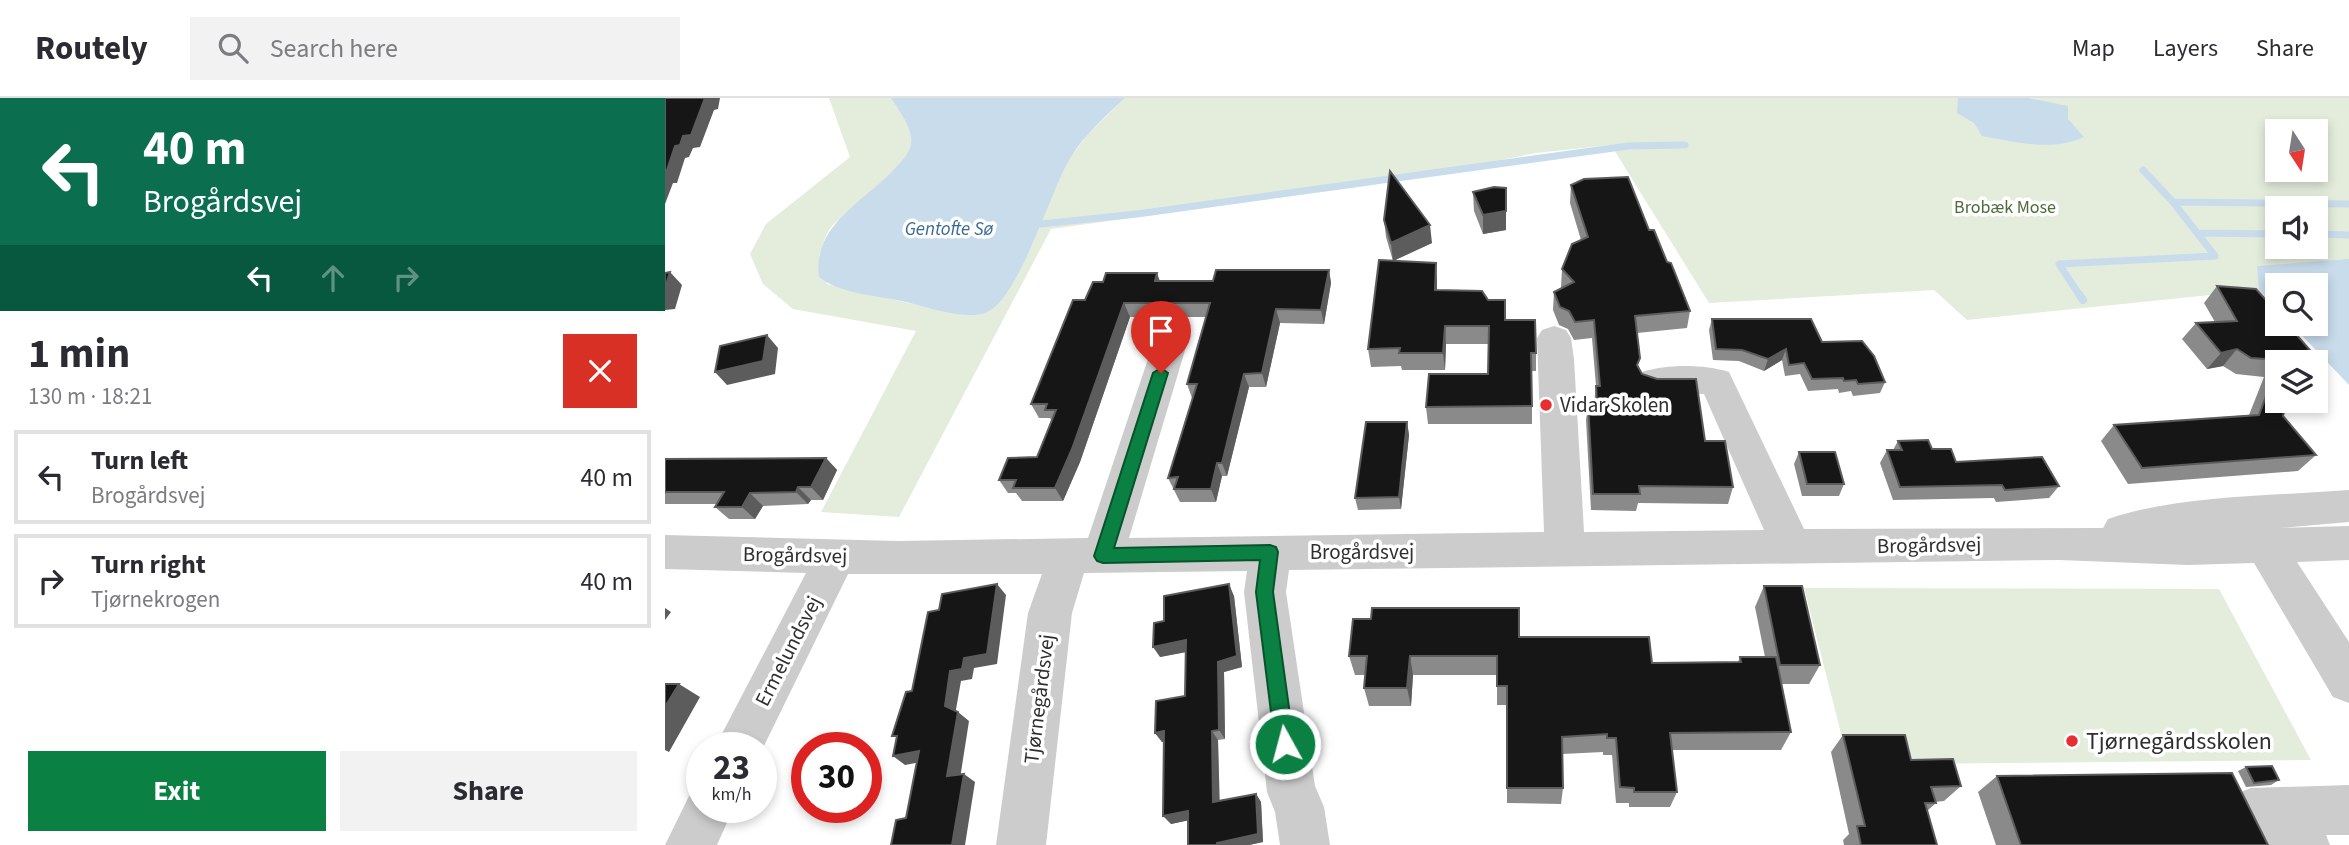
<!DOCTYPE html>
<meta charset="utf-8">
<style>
:root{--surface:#fff;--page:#f2f2f3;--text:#2b2b33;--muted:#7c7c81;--line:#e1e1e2;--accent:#0b8043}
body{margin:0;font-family:"Source Sans 3",sans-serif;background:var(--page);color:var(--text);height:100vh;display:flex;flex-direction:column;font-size:26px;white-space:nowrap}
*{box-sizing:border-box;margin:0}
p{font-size:23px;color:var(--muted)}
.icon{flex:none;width:38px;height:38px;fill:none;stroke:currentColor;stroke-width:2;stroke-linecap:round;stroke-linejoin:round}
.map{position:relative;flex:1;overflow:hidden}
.side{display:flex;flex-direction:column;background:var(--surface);width:665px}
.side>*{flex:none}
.banner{background:#0b6e4f;color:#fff;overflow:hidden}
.needle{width:46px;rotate:168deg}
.buttons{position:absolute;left:1600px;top:21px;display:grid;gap:14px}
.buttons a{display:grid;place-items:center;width:63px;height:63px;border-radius:0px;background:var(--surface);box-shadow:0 4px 10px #0003;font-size:35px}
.speed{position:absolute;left:21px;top:634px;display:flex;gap:14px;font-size:35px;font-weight:700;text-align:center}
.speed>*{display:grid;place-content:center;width:91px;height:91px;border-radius:50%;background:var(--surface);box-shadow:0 4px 10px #0003;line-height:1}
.speed small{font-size:18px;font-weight:400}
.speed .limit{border:10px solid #d22;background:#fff;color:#111}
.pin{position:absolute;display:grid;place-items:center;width:60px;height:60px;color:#fff;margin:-72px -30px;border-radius:50% 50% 50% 0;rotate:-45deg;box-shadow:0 0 7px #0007}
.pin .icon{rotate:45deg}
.me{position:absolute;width:77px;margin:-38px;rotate:353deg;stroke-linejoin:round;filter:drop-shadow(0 0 5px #0008)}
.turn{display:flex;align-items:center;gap:24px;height:147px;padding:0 28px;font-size:32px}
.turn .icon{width:91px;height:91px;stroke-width:2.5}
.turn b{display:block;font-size:49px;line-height:60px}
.lanes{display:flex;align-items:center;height:66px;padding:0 28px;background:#0003;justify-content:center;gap:35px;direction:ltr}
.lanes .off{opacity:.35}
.round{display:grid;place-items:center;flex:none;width:74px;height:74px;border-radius:0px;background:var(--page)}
.overview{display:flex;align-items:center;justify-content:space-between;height:119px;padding:0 28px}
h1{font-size:42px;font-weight:700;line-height:52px}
.action{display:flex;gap:14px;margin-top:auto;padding:14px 28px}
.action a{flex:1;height:80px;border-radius:0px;background:var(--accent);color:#fff;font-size:28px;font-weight:700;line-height:80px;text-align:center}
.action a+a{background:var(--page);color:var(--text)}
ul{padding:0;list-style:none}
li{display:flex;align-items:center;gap:21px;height:94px;margin:0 14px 10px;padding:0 14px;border:4px solid var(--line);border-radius:0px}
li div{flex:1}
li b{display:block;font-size:26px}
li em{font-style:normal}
header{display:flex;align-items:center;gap:42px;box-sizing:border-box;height:98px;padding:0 35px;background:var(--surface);border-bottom:2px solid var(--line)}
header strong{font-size:33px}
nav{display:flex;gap:38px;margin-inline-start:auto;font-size:24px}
.search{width:490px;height:63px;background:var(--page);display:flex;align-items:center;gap:18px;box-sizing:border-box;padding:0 24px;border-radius:0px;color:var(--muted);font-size:26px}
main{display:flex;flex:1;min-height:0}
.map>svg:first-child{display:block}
.green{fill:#e4ecdc;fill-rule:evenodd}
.water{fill:#c8dcec}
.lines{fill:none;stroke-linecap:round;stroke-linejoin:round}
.stream-far1{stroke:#c8dcec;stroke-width:7}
.stream{stroke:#c8dcec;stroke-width:8}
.minor{fill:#ccc;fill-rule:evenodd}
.wall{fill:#8a8a8a}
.shaded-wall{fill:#5c5c5c}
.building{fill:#161616;stroke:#5c5c5c;stroke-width:2}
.route{fill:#0b8043;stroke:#07532c;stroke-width:2}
.poi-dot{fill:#e82e31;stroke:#fff;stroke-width:2.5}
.labels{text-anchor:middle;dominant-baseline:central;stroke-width:7;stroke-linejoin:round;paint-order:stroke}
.far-park-label{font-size:18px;fill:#4f6b3b;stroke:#fff}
.far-water-label{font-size:19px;font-style:italic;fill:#3b6b92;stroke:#fff}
.poi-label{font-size:21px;fill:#2f2f2f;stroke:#fff;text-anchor:start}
.street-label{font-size:21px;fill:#2f2f2f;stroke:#fff}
.near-poi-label{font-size:24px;fill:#2f2f2f;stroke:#fff;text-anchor:start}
</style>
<header>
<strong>Routely</strong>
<div class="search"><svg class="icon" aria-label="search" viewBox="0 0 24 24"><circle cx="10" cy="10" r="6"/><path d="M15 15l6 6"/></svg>Search here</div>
<nav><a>Map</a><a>Layers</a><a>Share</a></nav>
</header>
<main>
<section class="side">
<div class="banner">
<div class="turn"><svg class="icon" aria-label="left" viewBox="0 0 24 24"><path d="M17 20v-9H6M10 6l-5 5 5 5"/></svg><div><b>40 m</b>Brogårdsvej</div></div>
<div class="lanes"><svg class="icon" aria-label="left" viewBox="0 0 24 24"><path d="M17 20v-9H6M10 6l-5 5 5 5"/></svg><svg class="icon off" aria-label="ahead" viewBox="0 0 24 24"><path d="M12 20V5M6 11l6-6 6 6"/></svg><svg class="icon off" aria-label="right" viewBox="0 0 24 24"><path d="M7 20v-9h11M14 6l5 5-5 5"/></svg></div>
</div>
<div class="overview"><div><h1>1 min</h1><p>130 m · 18:21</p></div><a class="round" style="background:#d93025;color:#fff"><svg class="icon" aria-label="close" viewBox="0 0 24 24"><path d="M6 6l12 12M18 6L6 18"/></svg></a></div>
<ul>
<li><svg class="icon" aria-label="left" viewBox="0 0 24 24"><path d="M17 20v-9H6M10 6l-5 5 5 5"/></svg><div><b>Turn left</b><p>Brogårdsvej</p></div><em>40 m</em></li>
<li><svg class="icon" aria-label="right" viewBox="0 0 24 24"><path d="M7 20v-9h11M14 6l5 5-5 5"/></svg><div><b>Turn right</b><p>Tjørnekrogen</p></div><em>40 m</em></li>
</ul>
<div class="action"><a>Exit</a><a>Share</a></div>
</section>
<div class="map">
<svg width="1684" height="747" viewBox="0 0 1684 747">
<rect width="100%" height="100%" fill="#fff"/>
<path class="green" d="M164,0H226C233,12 248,30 246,45C242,75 187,107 167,128C160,136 157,149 154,158L162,186L278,213L351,176L404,61L423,36L460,0H1684V285L1650,226V187H1612V211L1594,192L1302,222L1269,192L1044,205L946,47L871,55L708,87L386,131L234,419L156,414L251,233L128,211L98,186L85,156L101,126L185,59ZM1612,33H1650V72H1612ZM1612,110H1650V149H1612Z
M1139,490L1554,491L1646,662L1234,666L1179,647Z"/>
<path class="water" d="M226,0H460C441,18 420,36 406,59C386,90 353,205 320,215C300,222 261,209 241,204C213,197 177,197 154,179C147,125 202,103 232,68C238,62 245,54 246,45C248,30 233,12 226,0Z
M1293,0H1363L1403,8V21L1419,39C1386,54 1351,44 1317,38L1309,25L1292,15Z
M1684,161V287L1626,226H1650V187H1612V211L1594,192L1592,168Z"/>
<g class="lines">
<path class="stream-far1" d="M1508,104L1684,106
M376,126L472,116L963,48L1020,47
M1532,135L1612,136
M1650,136L1684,137
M1415,198L1394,166L1550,158L1508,104L1478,72"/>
<path class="stream" d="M1414,196L1418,202"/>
<path class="minor" d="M889,228L901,232L906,240L909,261L919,434L1099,432L1039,296H990L977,292L972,283L977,274C1002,266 1039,266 1064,274L1139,431L1438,430L1443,421C1512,397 1610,398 1684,392V424L1615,430L1684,428V462L1632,464L1684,544V605L1668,599L1589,465L1523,467L1394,462L624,472L621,494L650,688L659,709L665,747H615L610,714L602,694L579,494L582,473L419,475L407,515L381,747H331L363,515L377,476H183L96,654V649H50L141,475L0,471V437L233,443L423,440L487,249L492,240L504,237L516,240L521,249L464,440L879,434L872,240L877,232Z
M37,687V709H69L52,747H0L27,692Z
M1684,687V737H1661L1665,747H1575L1561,715L1568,697L1586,690Z"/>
</g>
<path class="wall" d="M906,87L984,132L1002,164L1025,213L1022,230L972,235L973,269L977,276L1040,343L1068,389L1063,406L973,405L971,413L926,412L921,322L923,305H929L931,288L927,240L909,242L903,231L894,227L888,212L889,194L897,190L896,189L897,171L916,142L905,105Z
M841,90V132L818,136L809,113L808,94Z
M719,122L767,145L728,163L721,139Z
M771,165L772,192L823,202L840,222L871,255V273H867V326H763L761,309L823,276L824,246H781L780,272H737L736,268L706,269L703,251Z
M664,172L666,185L659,226L615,225L601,289H584L562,378H557L551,404H515L503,380L528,300H527L522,286L541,219H465L415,364L398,403H357L351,395H343L334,382L372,359L387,323L385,320H374L366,306L420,202L495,183H548Z
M1552,188L1645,252L1639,258L1641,260L1637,264H1612V303L1618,318L1651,357L1633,373L1463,386L1436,343L1449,327L1584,317L1599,279L1571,276L1558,268L1542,271L1517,241L1531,225L1550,224L1539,205Z
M1047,221L1157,244L1220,284L1215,295L1188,298L1186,293L1174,295L1173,291L1143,293L1135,276L1120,278L1117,262L1099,273L1074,263L1048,262L1044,232Z
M742,324L744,337L736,411L693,412L690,400Z
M1233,343L1267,351L1291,364L1394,388L1384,400L1331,404L1329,400L1228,402L1215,365L1222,352H1228Z
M1134,354L1179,386L1174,398H1137L1129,366Z
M161,360L172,372L158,402H146L143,406L98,408L90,421H64L50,409L52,406H0V361Z
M1099,488L1155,567L1144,586H1117L1126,634L1116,652H1007L1012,694L1005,709H964V705H951L947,657H938V654L897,656L898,690L896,706L842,705V607H832V577H748L746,608H704L699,590L700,577H690L684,558L854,539L987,565L1073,564L1075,559H1100L1090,509Z
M569,498L577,569L559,574L560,641L553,642L554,703L591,696L596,704L598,744L584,747H523V722L506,726L499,644H497L490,635L520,598V554L495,559L499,523Z
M1178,637L1246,662L1296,688L1279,703L1270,704L1271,705L1262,713L1272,747H1179L1178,742L1184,736L1166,654Z
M1581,669L1614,682L1606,687L1581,689L1573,673Z
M1332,678L1603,747H1331L1313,694Z"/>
<path class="shaded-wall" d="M40,0H55L53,11L49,12L35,49L28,50L24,59L20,60L12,85H8L0,106V73L10,48L18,38Z
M841,113V132L818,136V117Z
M765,127L767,145L728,163L726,145Z
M771,165L772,183V210L770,192Z
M664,172L666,185L659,226L656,212Z
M5,174L17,187L10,211L0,212V190Z
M492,175L497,189L490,183Z
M459,205L465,219L415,364L398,403L390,390Z
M611,211L615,225L601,289L597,275Z
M780,228L781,246L780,272L778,255Z
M102,237L113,250L110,276L62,287L50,274Z
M1121,251L1117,262L1099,273L1103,261Z
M1572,251L1558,268L1542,271L1556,255Z
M1645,252L1637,260L1635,254Z
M579,276L584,289L562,378L557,365Z
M742,324L744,337L736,411L734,399Z
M161,360L172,372L158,402L146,389Z
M552,365L557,378L551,404L546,391Z
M133,389L146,402L143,406L131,394Z
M85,395L98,408L90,421L77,409Z
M332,486L341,497L332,566L309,570L307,581L296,583L290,617L280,608L285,573L299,560Z
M564,486L569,498L577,569L559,574L560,641L554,632L553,564Z
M0,510L6,514L0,522Z
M521,542L527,553L495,559L488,549Z
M745,558L748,577L746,608L742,590Z
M14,586L35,599L4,654L0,652V609Z
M293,614L304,623L294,687L282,678Z
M499,633L506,643L497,644L490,635Z
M547,633L553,642L555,713L548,704Z
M254,653L266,662L240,667L228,658Z
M299,676L310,684L300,747H287Z
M591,696L596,704L598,744L584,747H552V745Z
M523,713L530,721L506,726L498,718Z"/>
<path class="building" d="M0,0H40L26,37L18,38L15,47L10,48L2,72L0,73Z
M725,73L765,127L726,145L719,122Z
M963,79L984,132H989L1002,164L1006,165L1025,213L970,218L975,260L972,267L977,276L992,281H1031L1040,343H1060L1068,389L974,388L975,396H928L923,305H932L931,288H935L929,222L910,224L904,213L895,209L889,194L909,184L897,171L907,146L923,139L906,87L919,81Z
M829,89L841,90V113L818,117L808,94Z
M714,162L771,165L770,192L817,193L823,202H840V222H870L871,255H866L867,308L761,309L764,276H823L824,228H780L778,255H734L735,250L703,251Z
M551,172H664L656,212L611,211L597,275L579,276L557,365H552L546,391H509L513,379L503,380L532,286H522L545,205H459L407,351L390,390H348L351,382H334L343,360L372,359L391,312H380L382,306H366L408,202H420L428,184H438L441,175H492L490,183H548Z
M5,174L0,190V175Z
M1552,188L1591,191L1612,214V226H1622L1645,252L1635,254L1641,260L1633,261L1632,264H1613L1614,262L1586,260L1572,251L1556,255L1531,225L1572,223Z
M1047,221H1146L1157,244L1197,243L1209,258L1220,284L1193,286L1191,282L1179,283L1178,280L1147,281L1139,265L1124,267L1121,251L1103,261L1077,252L1051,251Z
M102,237L98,263L50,274L55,248Z
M1612,269V303H1622L1618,318L1651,357L1477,370L1449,327L1594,317Z
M701,324H742L734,399L690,400Z
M1263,342L1267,351H1286L1291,364L1377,359L1394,388L1340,392L1337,387L1235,389L1222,352H1237L1233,343Z
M1134,354H1170L1179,386H1142Z
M161,360L146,389H133L131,394L85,395L77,409H50L59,394H0V361Z
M332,486L322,556L299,560L297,571L285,573L280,608L293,614L282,678L299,676L287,747H226L231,722L241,720L254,653L228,658L232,638H227L241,594L247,593L263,514L274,512L277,496Z
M564,486L572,558L553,564L554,632L547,633L548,704L591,696L593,736L552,745V747H523V713L498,718L499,633L490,635L491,603L520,598L521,542L488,549L489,525L499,523V498Z
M1099,488H1137L1155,567H1115Z
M707,510H854V539H984L987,565L1076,564L1075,559H1111L1126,634L1005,635L1012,694H969V690L955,689L951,640H942V636L897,639L898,690H842V588H832V558H745L742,590H699L702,558H684L688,521H706Z
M0,586H14L0,609Z
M1178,637H1240L1246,662L1288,661L1296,688L1266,689L1271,705H1260L1272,747H1196L1192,728H1200Z
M1607,668L1614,682L1589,685L1581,669Z
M1567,675L1603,747H1356L1332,678Z"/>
<path class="route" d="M496,270L503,275L449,450L605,447L611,449L613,454L608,494L629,646L627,652L620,655L613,652L610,646L591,494L595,462L438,465L432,463L429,458L488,275Z"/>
<g class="poi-dot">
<circle cx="881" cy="307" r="7"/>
<circle cx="1407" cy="643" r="7"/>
</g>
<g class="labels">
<g class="far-park-label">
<text x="1340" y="109">Brobæk Mose</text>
</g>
<g class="far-water-label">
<text x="284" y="131">Gentofte Sø</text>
</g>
<g class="poi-label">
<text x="895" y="307">Vidar Skolen</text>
</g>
<g class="street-label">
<text transform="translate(1264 447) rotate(-1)">Brogårdsvej</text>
<text x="697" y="454">Brogårdsvej</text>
<text transform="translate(130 457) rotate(1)">Brogårdsvej</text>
<text transform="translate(123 553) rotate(-63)">Ermelundsvej</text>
<text transform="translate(374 601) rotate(-83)">Tjørnegårdsvej</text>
</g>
<g class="near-poi-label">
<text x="1421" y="643">Tjørnegårdsskolen</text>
</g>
</g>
</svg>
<div class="buttons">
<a><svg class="needle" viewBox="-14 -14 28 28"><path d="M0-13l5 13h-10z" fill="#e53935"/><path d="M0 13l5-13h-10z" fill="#7c7c81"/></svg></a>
<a><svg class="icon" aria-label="sound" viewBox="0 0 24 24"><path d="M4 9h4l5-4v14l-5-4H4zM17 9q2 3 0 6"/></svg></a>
<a><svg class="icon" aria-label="search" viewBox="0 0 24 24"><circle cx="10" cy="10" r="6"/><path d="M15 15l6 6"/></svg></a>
<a><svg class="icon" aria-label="layers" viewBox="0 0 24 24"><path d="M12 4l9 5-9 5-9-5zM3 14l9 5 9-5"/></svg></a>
</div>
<div class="speed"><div>23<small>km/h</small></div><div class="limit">30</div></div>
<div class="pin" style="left:496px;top:275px;background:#d93025"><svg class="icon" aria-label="arrive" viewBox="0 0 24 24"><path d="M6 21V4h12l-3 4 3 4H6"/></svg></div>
<svg class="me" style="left:620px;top:646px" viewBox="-20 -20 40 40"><circle r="17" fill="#0b8043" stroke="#fff" stroke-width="3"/><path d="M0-11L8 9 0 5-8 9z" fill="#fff"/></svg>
</div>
</main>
